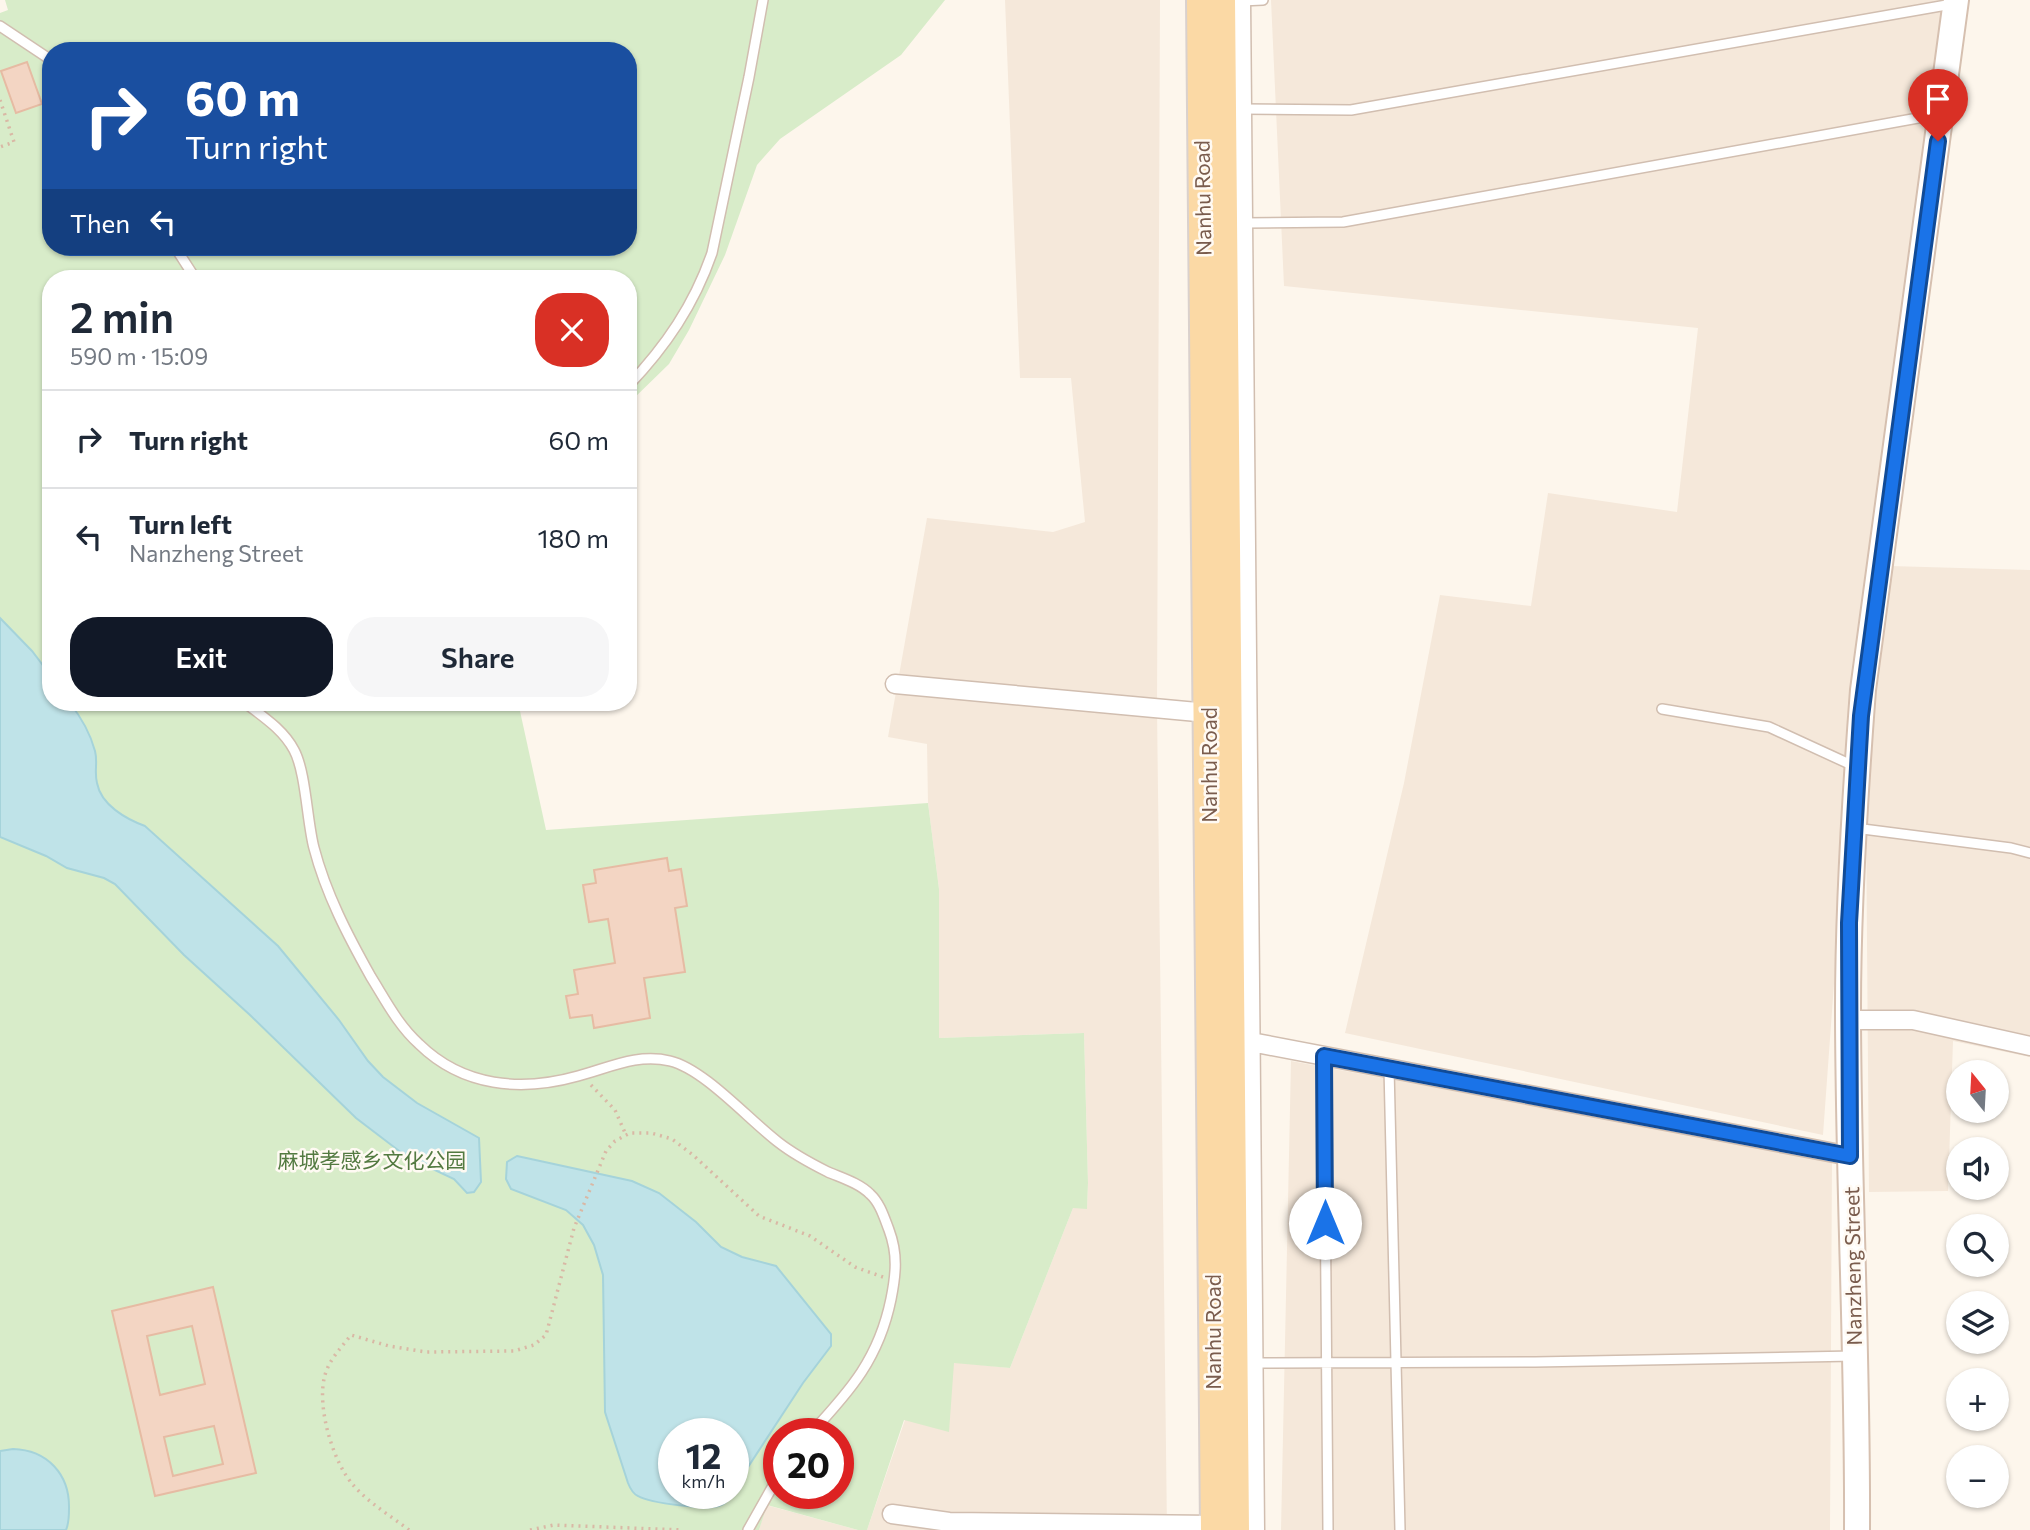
<!DOCTYPE html>
<meta charset="utf-8">
<style>
:root{--surface:#fff;--page:#f6f6f7;--text:#1f2937;--muted:#747a83;--line:#e0e1e3;--accent:#111827}
body{margin:0;font-family:Commissioner,"Noto Sans SC",sans-serif;background:var(--page);color:var(--text);height:100vh;display:flex;flex-direction:column;font-size:26px;white-space:nowrap}
*{box-sizing:border-box;margin:0}
p{font-size:23px;color:var(--muted)}
.icon{flex:none;width:38px;height:38px;fill:none;stroke:currentColor;stroke-width:2;stroke-linecap:round;stroke-linejoin:round}
.map{position:relative;flex:1;overflow:hidden}
.panel{position:absolute;left:42px;top:270px;width:595px;height:441px;display:flex;flex-direction:column;background:var(--surface);border-radius:28px;box-shadow:0 2px 5px #0004}
.panel>*{flex:none}
.top-card{position:absolute;left:42px;top:42px;width:595px;height:214px;border-radius:28px;box-shadow:0 2px 5px #0004;background:#1a4fa0;color:#fff;overflow:hidden}
.needle{width:46px;rotate:342deg}
.controls{position:absolute;left:1946px;top:1060px;display:grid;gap:14px}
.controls a{display:grid;place-items:center;width:63px;height:63px;border-radius:50%;background:var(--surface);box-shadow:0 2px 5px #0004;font-size:35px}
.speed{position:absolute;left:658px;top:1418px;display:flex;gap:14px;font-size:35px;font-weight:700;text-align:center}
.speed>*{display:grid;place-content:center;width:91px;height:91px;border-radius:50%;background:var(--surface);box-shadow:0 2px 5px #0004;line-height:1}
.speed small{font-size:18px;font-weight:400}
.speed .limit{border:10px solid #d22;background:#fff;color:#111}
.pin{position:absolute;display:grid;place-items:center;width:60px;height:60px;color:#fff;margin:-72px -30px;border-radius:50% 50% 50% 0;rotate:-45deg;box-shadow:0 0 7px #0007}
.pin .icon{rotate:45deg}
.me{position:absolute;width:77px;margin:-38px;rotate:0deg;stroke-linejoin:round;filter:drop-shadow(0 0 5px #0008)}
.turn{display:flex;align-items:center;gap:24px;height:147px;padding:0 28px;font-size:32px}
.turn .icon{width:91px;height:91px;stroke-width:2.5}
.turn b{display:block;font-size:49px;line-height:60px}
.then{display:flex;align-items:center;height:66px;padding:0 28px;background:#0003;gap:14px;font-size:26px}
.round{display:grid;place-items:center;flex:none;width:74px;height:74px;border-radius:28px;background:var(--page)}
.summary{display:flex;align-items:center;justify-content:space-between;height:119px;padding:0 28px}
h1{font-size:42px;font-weight:600;line-height:52px}
.action{display:flex;gap:14px;margin-top:auto;padding:14px 28px}
.action a{flex:1;height:80px;border-radius:28px;background:var(--accent);color:#fff;font-size:28px;font-weight:600;line-height:80px;text-align:center}
.action a+a{background:var(--page);color:var(--text)}
ul{padding:0;list-style:none}
li{display:flex;align-items:center;gap:21px;height:98px;padding:0 28px;border-top:2px solid var(--line)}
li div{flex:1}
li b{display:block;font-size:26px}
li em{font-style:normal}
.map>svg:first-child{display:block}
.residential{fill:#f5e8da}
.green{fill:#d8ecc9;fill-rule:evenodd}
.water{fill:#bfe3e8;stroke:#a5d3da;stroke-width:2}
.building{fill:#f3d5c3;stroke:#e6bba3;stroke-width:2;fill-rule:evenodd}
.lines{fill:none;stroke-linecap:round;stroke-linejoin:round}
.lane-casing{stroke:#d1beb0;stroke-width:12}
.street-casing{stroke:#d1beb0;stroke-width:21}
.secondary-casing{stroke:#d6c0b0;stroke-width:28}
.primary-casing{stroke:#dad1cd;stroke-width:30}
.path{stroke:#d9b8a5;stroke-width:3.5;stroke-dasharray:2 5;stroke-linecap:butt}
.lane{stroke:#fff;stroke-width:9}
.street{stroke:#fff;stroke-width:18}
.secondary{stroke:#fff;stroke-width:24}
.primary{stroke:#fbd9a5;stroke-width:26}
.route-casing{stroke:#114b97;stroke-width:18}
.route{stroke:#1a73e8;stroke-width:12}
.labels{text-anchor:middle;dominant-baseline:central;stroke-width:5;stroke-linejoin:round;paint-order:stroke}
.street-label{font-size:21px;fill:#7a5c4d;stroke:#fffaf3}
.park-label{font-size:21px;fill:#537a41;stroke:#fffaf3}
</style>
<div class="map">
<svg width="2030" height="1530" viewBox="0 0 2030 1530">
<rect width="100%" height="100%" fill="#fdf6ec"/>
<path class="residential" d="M1005,0H1160L1157,709L1167,1530H867L905,1420L954,1362L1010,1368L1073,1208H1087L1088,1183L1084,1033L939,1038V889L928,803L927,744L888,737L927,518L1053,532L1085,522L1071,378H1020Z
M1271,0H1943L1902,347L1845,760L1839,915L1823,1135L1345,1033L1404,783L1440,595L1531,606L1548,493L1677,512L1698,328L1284,286Z
M1890,566L2030,570V1057L1953,1041L1948,1191L1869,1192L1866,816L1877,646Z
M1291,1061L1832,1161L1830,1530H1281Z
M766,1505L858,1530H759Z"/>
<path class="green" d="M5,0H945L901,55L780,139L757,165L725,255L689,330L669,364L628,404V278H51V702H518L546,830L928,803L939,889V1038L1084,1033L1088,1183L1087,1209L1073,1208L1010,1368L954,1363L949,1432L904,1420L867,1530H858L767,1505L759,1530H0V13L8,10ZM51,51H628V247H51ZM674,1433H733V1493H674ZM779,1433H838V1493H779Z"/>
<path class="water" d="M0,618L32,651L51,676V702H69C81,717 90,732 95,751C98,762 94,772 97,783C101,805 126,819 145,826L278,946L339,1020L368,1061L383,1077L417,1103L479,1138L481,1182L474,1192L467,1193L454,1179L407,1157L356,1118L250,1015L184,955L115,884L104,878L67,868L46,856L0,837Z
M517,1156L632,1181L659,1193L696,1222L721,1247L742,1257L776,1266L831,1334V1346L803,1383L733,1490V1433H674V1493H732C729,1498 727,1503 721,1505C709,1511 650,1503 638,1496C633,1494 630,1488 628,1483L605,1412L603,1275L594,1245L583,1225L566,1210L511,1189L506,1179L507,1162Z
M13,1449C47,1450 70,1474 69,1509C69,1516 69,1523 66,1530H0V1451Z"/>
<path class="building" d="M27,62L42,104L16,113L1,71Z
M667,858L669,871L681,869L687,906L675,908L685,972L644,978L650,1018L594,1028L592,1015L570,1018L566,996L578,994L574,970L615,963L608,919L589,922L583,885L596,883L594,870Z
M213,1287L256,1473L155,1496L112,1311ZM192,1326L205,1384L160,1395L147,1336ZM214,1426L223,1464L173,1476L164,1437Z"/>
<g class="lines">
<g class="lane-casing">
<path id="lane" d="M1241,1L1263,0
M0,26L51,60
M1242,109L1351,110L1952,4
M1244,223L1343,222L1940,114
M175,247L195,278
M628,386C666,346 694,305 712,253L749,77L763,0
M244,702C262,716 283,729 294,750C306,772 307,822 314,848C326,894 348,936 371,977C386,1001 398,1025 419,1044C463,1087 521,1092 578,1076C609,1068 637,1053 670,1061C704,1069 748,1119 778,1142C792,1153 812,1164 828,1172C842,1178 859,1183 870,1194C880,1203 884,1217 889,1230C898,1254 896,1274 891,1299C879,1358 851,1390 811,1433
M1662,709L1769,727L1856,767
M1855,828L2011,848L2030,853
M1324,1056L1328,1530
M1389,1068L1400,1530
M1254,1363L1535,1362L1854,1356
M748,1530L779,1475"/>
</g>
<g class="street-casing">
<path id="street" d="M1241,0L1255,1530
M895,684L1208,713
M1848,1020H1913L2030,1046
M1251,1042L1850,1156
M892,1514L949,1522L1214,1525"/>
</g>
<g class="secondary-casing">
<path id="secondary" d="M1857,1530C1858,1356 1848,1181 1848,1007C1848,901 1855,795 1863,690L1956,0"/>
</g>
<g class="primary-casing">
<path id="primary" d="M1200,0L1214,1530
M1222,0L1236,1530"/>
</g>
<path class="path" d="M0,100L14,142L0,147
M591,1085L615,1110L626,1135
M409,1530C391,1516 370,1504 354,1486C333,1463 316,1406 325,1375C329,1360 341,1348 351,1335L389,1346L426,1352L514,1351L534,1345L546,1335L574,1228L606,1151L615,1141L630,1133H651L672,1139L693,1155L759,1216L810,1236L855,1267L883,1277
M530,1530L554,1525L682,1530"/>
<use href="#lane" class="lane"/>
<use href="#street" class="street"/>
<use href="#secondary" class="secondary"/>
<use href="#primary" class="primary"/>
</g>
<g class="lines">
<g class="route-casing">
<path id="route" d="M1325,1223L1324,1056L1850,1156L1849,923L1861,716L1938,141"/>
</g>
<use href="#route" class="route"/>
</g>
<g class="labels">
<g class="street-label">
<text transform="translate(1202 198) rotate(-91)">Nanhu Road</text>
<text transform="translate(1208 765) rotate(-90)">Nanhu Road</text>
<text transform="translate(1852 1266) rotate(-91)">Nanzheng Street</text>
<text transform="translate(1212 1332) rotate(-90)">Nanhu Road</text>
</g>
<g class="park-label">
<text x="372" y="1159">麻城孝感乡文化公园</text>
</g>
</g>
</svg>
<div class="controls">
<a><svg class="needle" viewBox="-14 -14 28 28"><path d="M0-13l5 13h-10z" fill="#e53935"/><path d="M0 13l5-13h-10z" fill="#747a83"/></svg></a>
<a><svg class="icon" aria-label="sound" viewBox="0 0 24 24"><path d="M4 9h4l5-4v14l-5-4H4zM17 9q2 3 0 6"/></svg></a>
<a><svg class="icon" aria-label="search" viewBox="0 0 24 24"><circle cx="10" cy="10" r="6"/><path d="M15 15l6 6"/></svg></a>
<a><svg class="icon" aria-label="layers" viewBox="0 0 24 24"><path d="M12 4l9 5-9 5-9-5zM3 14l9 5 9-5"/></svg></a>
<a>+</a>
<a>−</a>
</div>
<div class="speed"><div>12<small>km/h</small></div><div class="limit">20</div></div>
<div class="pin" style="left:1938px;top:141px;background:#d93025"><svg class="icon" aria-label="arrive" viewBox="0 0 24 24"><path d="M6 21V4h12l-3 4 3 4H6"/></svg></div>
<svg class="me" style="left:1325px;top:1223px" viewBox="-20 -20 40 40"><circle r="19" fill="#fff"/><path d="M0-13L10 11 0 6-10 11z" fill="#1a73e8"/></svg>
<div class="top-card">
<div class="turn"><svg class="icon" aria-label="right" viewBox="0 0 24 24"><path d="M7 20v-9h11M14 6l5 5-5 5"/></svg><div><b>60 m</b>Turn right</div></div>
<div class="then">Then<svg class="icon" aria-label="left" viewBox="0 0 24 24"><path d="M17 20v-9H6M10 6l-5 5 5 5"/></svg></div>
</div>
<section class="panel">
<div class="summary"><div><h1>2 min</h1><p>590 m · 15:09</p></div><a class="round" style="background:#d93025;color:#fff"><svg class="icon" aria-label="close" viewBox="0 0 24 24"><path d="M6 6l12 12M18 6L6 18"/></svg></a></div>
<ul>
<li><svg class="icon" aria-label="right" viewBox="0 0 24 24"><path d="M7 20v-9h11M14 6l5 5-5 5"/></svg><div><b>Turn right</b></div><em>60 m</em></li>
<li><svg class="icon" aria-label="left" viewBox="0 0 24 24"><path d="M17 20v-9H6M10 6l-5 5 5 5"/></svg><div><b>Turn left</b><p>Nanzheng Street</p></div><em>180 m</em></li>
</ul>
<div class="action"><a>Exit</a><a>Share</a></div>
</section>
</div>
